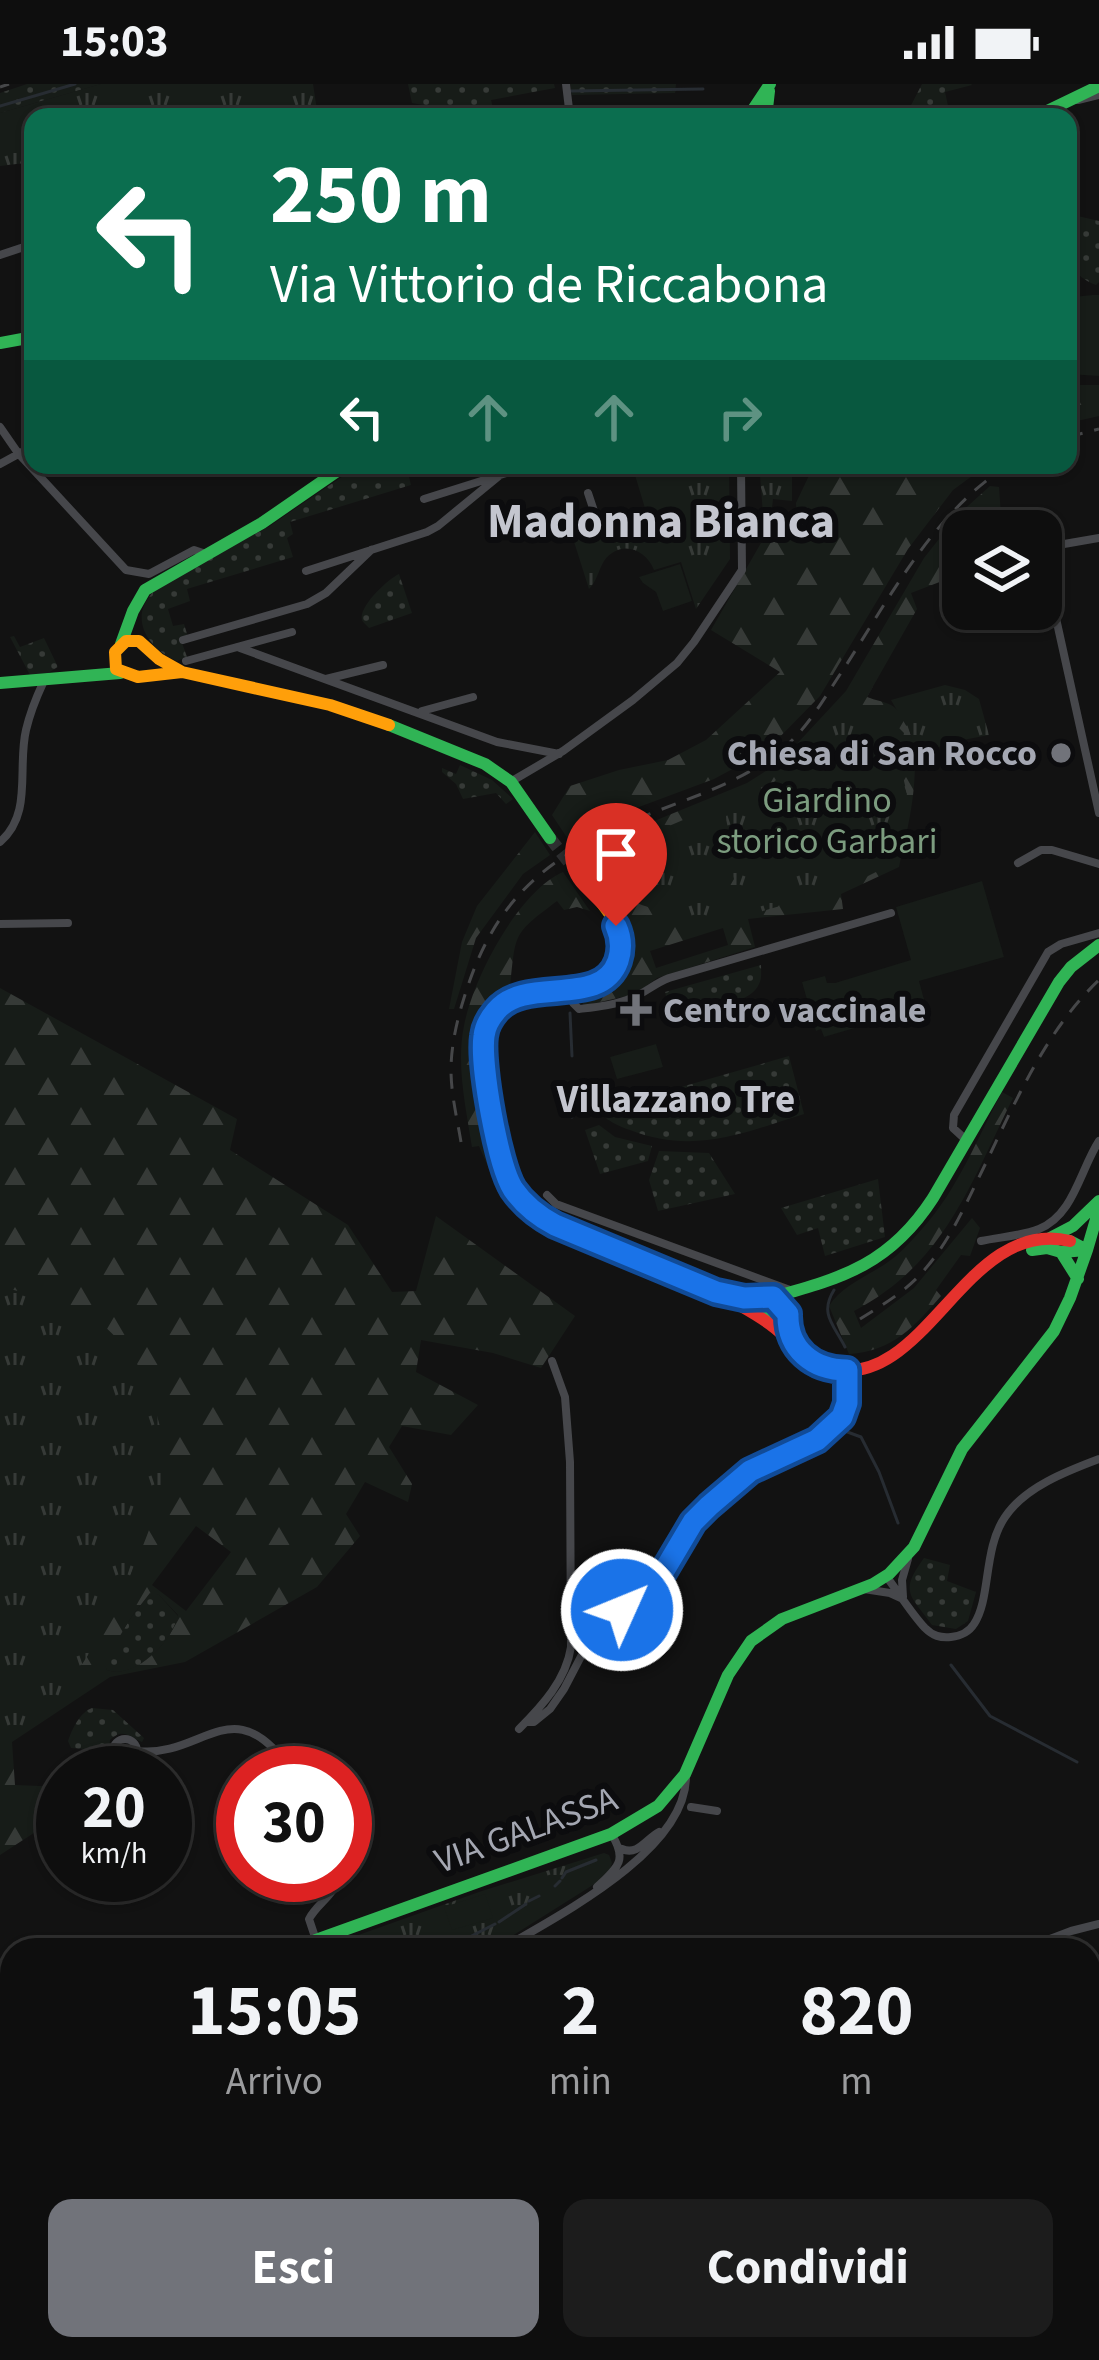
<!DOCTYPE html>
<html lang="it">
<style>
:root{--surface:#0e0e0e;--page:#1c1c1c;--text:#f1f3f6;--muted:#9b9c9e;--line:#2e2e2e;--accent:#71737a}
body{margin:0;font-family:"Source Sans 3",sans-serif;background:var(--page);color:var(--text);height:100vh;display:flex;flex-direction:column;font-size:45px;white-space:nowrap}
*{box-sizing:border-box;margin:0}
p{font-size:39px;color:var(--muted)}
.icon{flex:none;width:66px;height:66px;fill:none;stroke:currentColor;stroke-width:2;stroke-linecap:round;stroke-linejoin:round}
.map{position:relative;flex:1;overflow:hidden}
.drawer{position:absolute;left:0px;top:1854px;width:1101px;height:423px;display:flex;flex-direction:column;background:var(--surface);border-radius:36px 36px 0 0;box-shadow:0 3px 9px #0004,0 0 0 3px var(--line)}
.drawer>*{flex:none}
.banner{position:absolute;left:24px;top:24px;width:1053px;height:366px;border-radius:24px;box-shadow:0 3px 9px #0004,0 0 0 3px var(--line);background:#0b6e4f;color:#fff;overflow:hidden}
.fabs{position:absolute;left:942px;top:426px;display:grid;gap:24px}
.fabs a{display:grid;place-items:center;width:120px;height:120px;border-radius:24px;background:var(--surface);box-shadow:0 3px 9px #0004,0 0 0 3px var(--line);font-size:60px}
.speed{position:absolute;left:36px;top:1662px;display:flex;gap:24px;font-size:60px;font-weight:700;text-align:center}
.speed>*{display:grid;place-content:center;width:156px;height:156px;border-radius:50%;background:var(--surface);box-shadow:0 3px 9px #0004,0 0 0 3px var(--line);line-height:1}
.speed small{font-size:30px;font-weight:400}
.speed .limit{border:18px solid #d22;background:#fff;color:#111}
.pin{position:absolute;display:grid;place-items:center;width:102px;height:102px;color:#fff;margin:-123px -51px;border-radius:50% 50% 50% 0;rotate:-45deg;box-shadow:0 0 12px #0007}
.pin .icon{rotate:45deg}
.me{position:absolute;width:132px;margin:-66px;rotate:46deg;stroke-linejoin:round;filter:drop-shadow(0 0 9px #0008)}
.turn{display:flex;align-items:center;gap:42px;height:252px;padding:0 48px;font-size:54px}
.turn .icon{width:156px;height:156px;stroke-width:2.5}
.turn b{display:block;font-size:84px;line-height:102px}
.lanes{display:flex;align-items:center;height:114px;padding:0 48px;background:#0003;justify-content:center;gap:60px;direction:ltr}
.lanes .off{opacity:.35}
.eta{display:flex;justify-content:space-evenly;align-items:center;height:204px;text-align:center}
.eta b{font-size:72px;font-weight:700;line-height:84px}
.button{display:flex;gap:24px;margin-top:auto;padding:24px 48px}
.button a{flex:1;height:138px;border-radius:24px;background:var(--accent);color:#fff;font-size:48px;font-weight:700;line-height:138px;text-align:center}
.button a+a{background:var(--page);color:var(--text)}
.status{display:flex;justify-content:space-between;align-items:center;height:84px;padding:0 60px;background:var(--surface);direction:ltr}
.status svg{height:33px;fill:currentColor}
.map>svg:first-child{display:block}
.grass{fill:url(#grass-dots)}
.forest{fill:url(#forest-firs);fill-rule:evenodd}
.park{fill:url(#park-tufts)}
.garden{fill:#171c18}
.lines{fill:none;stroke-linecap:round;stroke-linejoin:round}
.stream{stroke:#272c32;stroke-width:3}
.primary-tunnel{stroke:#2f3032;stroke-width:12;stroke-dasharray:12 6;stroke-linecap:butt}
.street{stroke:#46474b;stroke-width:8}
.fast{stroke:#30b455;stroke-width:12}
.slow{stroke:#ff9f0a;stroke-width:12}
.jam{stroke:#e5322d;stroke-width:12}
.rail{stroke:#464749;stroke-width:3;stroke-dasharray:15 12;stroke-linecap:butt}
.route-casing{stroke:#114b97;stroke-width:30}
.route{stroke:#1a73e8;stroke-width:21}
.poi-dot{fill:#71737a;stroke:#0c0c0e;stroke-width:4.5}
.labels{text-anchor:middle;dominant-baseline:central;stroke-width:12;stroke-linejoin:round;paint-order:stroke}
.poi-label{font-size:36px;font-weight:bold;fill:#a4a7b2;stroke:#0c0c0e;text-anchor:end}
.park-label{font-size:36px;fill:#7c9c7f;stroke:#0c0c0e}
.street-label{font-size:36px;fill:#a4a7b2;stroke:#0c0c0e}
.neighbourhood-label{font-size:39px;font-weight:bold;fill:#c4c6cf;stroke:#0c0c0e}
.district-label{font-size:48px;font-weight:bold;fill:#c4c6cf;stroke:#0c0c0e}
</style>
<div class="status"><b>15:03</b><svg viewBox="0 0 49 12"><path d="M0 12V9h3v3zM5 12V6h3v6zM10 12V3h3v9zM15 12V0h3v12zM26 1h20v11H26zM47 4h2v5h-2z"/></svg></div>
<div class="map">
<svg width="1099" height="2276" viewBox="0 0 1099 2276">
<defs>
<pattern id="grass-dots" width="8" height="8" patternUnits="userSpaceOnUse" patternTransform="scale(3)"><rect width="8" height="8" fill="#171c18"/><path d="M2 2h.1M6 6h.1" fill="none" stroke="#363a37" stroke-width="1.8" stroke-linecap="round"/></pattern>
<pattern id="forest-firs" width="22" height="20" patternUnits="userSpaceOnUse" patternTransform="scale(3)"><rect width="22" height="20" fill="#171c18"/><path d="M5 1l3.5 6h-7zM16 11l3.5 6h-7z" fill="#363a37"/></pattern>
<pattern id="park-tufts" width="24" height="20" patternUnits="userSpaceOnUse" patternTransform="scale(3)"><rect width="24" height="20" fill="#171c18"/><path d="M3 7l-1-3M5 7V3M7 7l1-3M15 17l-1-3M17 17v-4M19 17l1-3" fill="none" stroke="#363a37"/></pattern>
</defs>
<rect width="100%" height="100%" fill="#121212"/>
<path class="grass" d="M27,0H101L0,29V9Z
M408,0H554L555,4L491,16L495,33H460L459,27L412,19Z
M570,0H676L675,9L572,11Z
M922,0H971L972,1L945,8L950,31L905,33Z
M1069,130L1099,137V198L1096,201C1062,188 1066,161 1069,130Z
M359,381H406L411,401L290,438L293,450L287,454L293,473L187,505L190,517L168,525L173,542L184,540L188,553L181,556L187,573L177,577C163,571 150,561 144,546C124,493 242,462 273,440C301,420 331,401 359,381Z
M399,490L412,529L369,544C367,541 363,539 362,536C358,523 388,495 399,490Z
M14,552L20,563L44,554L58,583L48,589L30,591L10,553Z
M460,681L492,696L513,715L506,720L496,709L463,715L456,700L442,688V684L456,690Z
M761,881C761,888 762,895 759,900C751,921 694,928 673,941L665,908Z
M789,972L804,1030C743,1049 694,1071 630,1046C618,1042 607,1037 599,1027L627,1025L660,1009Z
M599,1041L615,1053L652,1062L648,1077L600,1090L585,1046Z
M659,1067L709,1069L735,1110L658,1127L649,1096Z
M878,1095L885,1153L825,1172L818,1144L797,1151L781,1124Z
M924,1474L950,1481L947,1497L976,1508L968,1537L956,1545L932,1541C910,1511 899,1508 924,1474Z
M151,1508L159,1511L178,1532C172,1558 135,1596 107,1586L103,1578L132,1532Z
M92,1624L113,1626L144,1654L142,1658C130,1654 124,1643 110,1656L108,1672L100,1675L98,1666L71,1664L68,1657C72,1645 80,1628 92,1624Z"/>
<path class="forest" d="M1068,301H1099V332L1068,339Z
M814,381H987L953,406L908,465L820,612L766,667L714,695L596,739L570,758L552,731L570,702L619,686L668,676L706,656L780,588L711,546L761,459L798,452L796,419Z
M990,402L999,403L1002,447H963V489L911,509L917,525L867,613C874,616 888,618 894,623C932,656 908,742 899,783L841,810L843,825L748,835L755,863L657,894L635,910L583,922V915C617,905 645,870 625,833C614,812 593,792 577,773L625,749L747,699L780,678L846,607L924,474L958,431ZM723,844L728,861L656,884L650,867Z
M535,748L550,771L523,790L476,854L454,925H449L462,858L477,822Z
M563,788L590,827L577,823L564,826L557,817C512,851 516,848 510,904C498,912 483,926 479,940C470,976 488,1047 495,1084L490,1087L479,1062L472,1063C466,1024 456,981 464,942C473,894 518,808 563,788Z
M0,904L237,1035L230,1066L348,1141L392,1208L416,1207L436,1132L575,1232L541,1284L493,1269L421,1256L416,1288L478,1321L451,1351L402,1342L389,1363L412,1400L408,1418L365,1398L346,1430L360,1452L317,1503L185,1578L110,1593L12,1658L15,1701L63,1703V1730L0,1771ZM196,1442L231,1468L186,1527L152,1501ZM150,1509L159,1511L178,1531C173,1557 135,1596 107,1586L104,1578L132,1532Z
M1002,1008L1013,1014C970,1101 944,1180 854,1227L861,1244L914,1204L972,1134L980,1144L970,1172L961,1171L936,1206L941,1212C914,1243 893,1267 849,1270L829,1222C843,1199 875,1190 896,1172C905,1164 914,1154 922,1145C957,1107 978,1053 1002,1008Z
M1099,1930V2079L1089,2089V1940Z
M12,2203V2265H132L149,2276H0V2209Z
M254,2265H473L488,2276H253Z
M509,2265H929L878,2276H495Z"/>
<path class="park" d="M101,0H313L318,33H33V78L0,82V29Z
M632,381H729L730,475L696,525L681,478L654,486C646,465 620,455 604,477C598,487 597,497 589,505L571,448L645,424Z
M792,385V417L773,415L770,441L764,443L760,391Z
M945,601L965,606L979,615L989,651L952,658L912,673L911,650L891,616Z
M850,619L883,628L904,649L899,675L907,710L882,785L848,802L746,832L730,783L725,719L774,698Z
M711,724L730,836C681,833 619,825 587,784L648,751Z
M0,1202C34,1212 74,1219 103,1241C115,1251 131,1270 139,1283C147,1294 166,1357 165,1370C165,1384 163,1402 159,1416C143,1474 67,1647 0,1650Z
M604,1769L609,1771L612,1779L610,1785L596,1799L490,1866H447L445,1863L431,1866H357L353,1853L482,1807Z"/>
<path class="garden" d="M1092,211H1099V292L1068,290V218L1073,213Z
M680,480L692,517L663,527L656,508L643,499L639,493Z
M982,797L1004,873L919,897L926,923L824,953L821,945L816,947L802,898L825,892L827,899H835L911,876L896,823Z
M656,960L663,983L617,995L610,973Z
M485,1810L493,1834L452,1846L444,1823Z"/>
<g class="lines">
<path class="stream" d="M571,7L703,5
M0,22L75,0
M570,929L572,972
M572,1033L575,1014
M834,1206C819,1230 834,1241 845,1263
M843,1338L842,1346L861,1353L879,1388L898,1439
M951,1581L990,1632L1077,1678
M562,1794L566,1788L596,1776
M555,1802L560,1797
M529,1817L539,1812
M499,1838L526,1820
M452,1862L495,1840"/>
<path class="primary-tunnel" d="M550,754L577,789"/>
<path class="street" d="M566,0L570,33
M1078,16L1099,11
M0,171L33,160
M0,343L18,369L126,486L149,490L194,466L206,470
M0,380L33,362
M579,381L581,388
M588,409L594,427
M424,415L532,381
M1041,464L1099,454
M1041,482L1046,489L1099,729
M306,487L427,448L438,442L499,392
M183,556L307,520L326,509L371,466
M240,564L497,658L559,670
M186,577L292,548
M326,595L383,581
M422,627L473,613
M512,697L563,667L633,616L677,579L694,558L742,486L741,381
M0,758C33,730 17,684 26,646C30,629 36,614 43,599
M1018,779L1041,766H1052L1099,780
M0,840L68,839
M572,906L573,919L579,925C596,923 616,921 632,914C645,909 655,899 669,894L891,829
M965,1055L953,1044L954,1031L1048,868L1061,860L1099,849
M547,1111L556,1120L790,1206
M981,1157C1000,1153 1021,1152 1039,1145C1074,1131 1080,1086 1099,1057
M886,1492C899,1509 911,1529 925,1544C933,1552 940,1554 951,1553C960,1552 969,1548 974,1540C991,1515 983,1465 1005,1433C1025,1403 1067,1387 1099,1375
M864,1505L890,1509L901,1514
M903,1513L902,1496L908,1475
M526,1638H534L550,1625L564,1605L599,1538L647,1513L693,1438L750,1387L817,1356L841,1333L847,1319V1286
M519,1645C542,1622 566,1596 571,1563L570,1378L565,1313L552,1277
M113 1667a12 12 0 1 1 24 0a12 12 0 1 1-24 0Z
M137,1667C204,1675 233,1600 293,1689
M691,1723L717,1727
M622,1765C638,1772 646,1755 659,1748
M597,1803C617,1784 628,1777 612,1751
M316,1856L309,1835C318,1818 334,1813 339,1791
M500,1866C557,1832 683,1769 686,1695
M1021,1866L1071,1847L1099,1840
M0,2198L12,2196"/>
<path class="fast" d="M748,33L770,0
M766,33L769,7
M1035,33L1099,2
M0,259L33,253
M121,560L133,527L145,506L262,439L346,381
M0,599L120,589
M389,641L485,680L511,698L550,754
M1050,1154L1073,1142L1099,1117
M1032,1166L1047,1164L1061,1168L1078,1195
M1061,1168L1087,1166L1099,1125
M771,1239L765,1222L773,1213C844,1194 891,1179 933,1114L1059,898L1071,883L1099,861
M295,1866L316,1856L611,1750L658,1722L685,1690L728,1591L751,1557L782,1535L873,1500L889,1490L914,1463L962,1365L1054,1247L1070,1214L1087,1166L1070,1157"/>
<path class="slow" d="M182,588L138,593L116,585L115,568L126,557H139L159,575L182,588L330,621L389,641
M577,789C595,813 631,843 618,876C601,921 536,898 504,921C478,940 483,970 487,997C491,1029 493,1068 508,1096C531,1139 581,1151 622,1168C653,1181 685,1194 716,1207L744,1214L773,1213L786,1224L793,1257"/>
<path class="jam" d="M716,1207C734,1219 754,1228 771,1241C791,1255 805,1279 830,1285C927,1307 965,1132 1070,1157
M12,2003L8,2010L12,2022"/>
<path class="rail" d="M0,3L9,0
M1068,353L1099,345
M461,1058C457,1034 451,1010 451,986C451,962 457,936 464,914C492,822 539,778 625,740C682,715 742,702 789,659C811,639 826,611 843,586C889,515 935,426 1009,381
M860,1235C884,1220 908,1206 926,1184C950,1156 966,1120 982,1087C1014,1021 1045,947 1099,896"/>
</g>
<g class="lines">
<g class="route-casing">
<path id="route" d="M616,842C621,853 622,865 618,877C601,925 526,891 496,927C490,934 485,943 484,952C480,981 498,1081 513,1105C524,1121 538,1132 555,1141L716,1208L744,1214L773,1213L788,1230C787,1265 813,1286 847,1286V1319L842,1333L817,1356L750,1387L709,1422L693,1438L652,1507L641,1517L622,1526"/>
</g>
<use href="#route" class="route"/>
</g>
<g class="poi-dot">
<circle cx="1061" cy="669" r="12"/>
<path d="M630 908h12v12h12v12h-12v12h-12v-12h-12v-12h12z"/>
</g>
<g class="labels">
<g class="poi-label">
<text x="1037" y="669">Chiesa di San Rocco</text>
<text x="663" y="926" text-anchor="start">Centro vaccinale</text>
</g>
<g class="park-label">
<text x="827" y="716">Giardino<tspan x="827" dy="41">storico Garbari</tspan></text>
</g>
<g class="street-label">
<text transform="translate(526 1746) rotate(-20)">VIA GALASSA</text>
</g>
<g class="neighbourhood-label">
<text x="676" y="1016">Villazzano Tre</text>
</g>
<g class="district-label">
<text x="661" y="438">Madonna Bianca</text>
</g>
</g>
</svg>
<div class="fabs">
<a><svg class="icon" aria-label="layers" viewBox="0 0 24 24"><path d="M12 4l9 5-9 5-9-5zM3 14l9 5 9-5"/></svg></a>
</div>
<div class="speed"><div>20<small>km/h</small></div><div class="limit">30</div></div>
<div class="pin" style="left:616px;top:842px;background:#d93025"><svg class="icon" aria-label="arrive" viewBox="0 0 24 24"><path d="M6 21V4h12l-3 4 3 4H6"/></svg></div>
<svg class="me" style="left:622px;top:1526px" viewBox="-20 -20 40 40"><circle r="17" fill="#1a73e8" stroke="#fff" stroke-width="3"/><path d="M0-11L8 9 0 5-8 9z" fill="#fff"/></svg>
<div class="banner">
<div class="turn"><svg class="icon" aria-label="left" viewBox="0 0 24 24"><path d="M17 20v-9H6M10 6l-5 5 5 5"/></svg><div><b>250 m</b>Via Vittorio de Riccabona</div></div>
<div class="lanes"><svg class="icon" aria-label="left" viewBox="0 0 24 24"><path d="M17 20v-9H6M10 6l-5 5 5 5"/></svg><svg class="icon off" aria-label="ahead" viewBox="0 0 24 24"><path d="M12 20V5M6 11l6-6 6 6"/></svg><svg class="icon off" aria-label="ahead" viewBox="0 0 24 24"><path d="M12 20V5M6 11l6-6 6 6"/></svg><svg class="icon off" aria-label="right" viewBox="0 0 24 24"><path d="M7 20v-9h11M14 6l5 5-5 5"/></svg></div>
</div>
<section class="drawer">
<div class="eta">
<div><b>15:05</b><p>Arrivo</p></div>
<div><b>2</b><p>min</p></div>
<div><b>820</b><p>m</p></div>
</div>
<div class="button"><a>Esci</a><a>Condividi</a></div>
</section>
</div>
